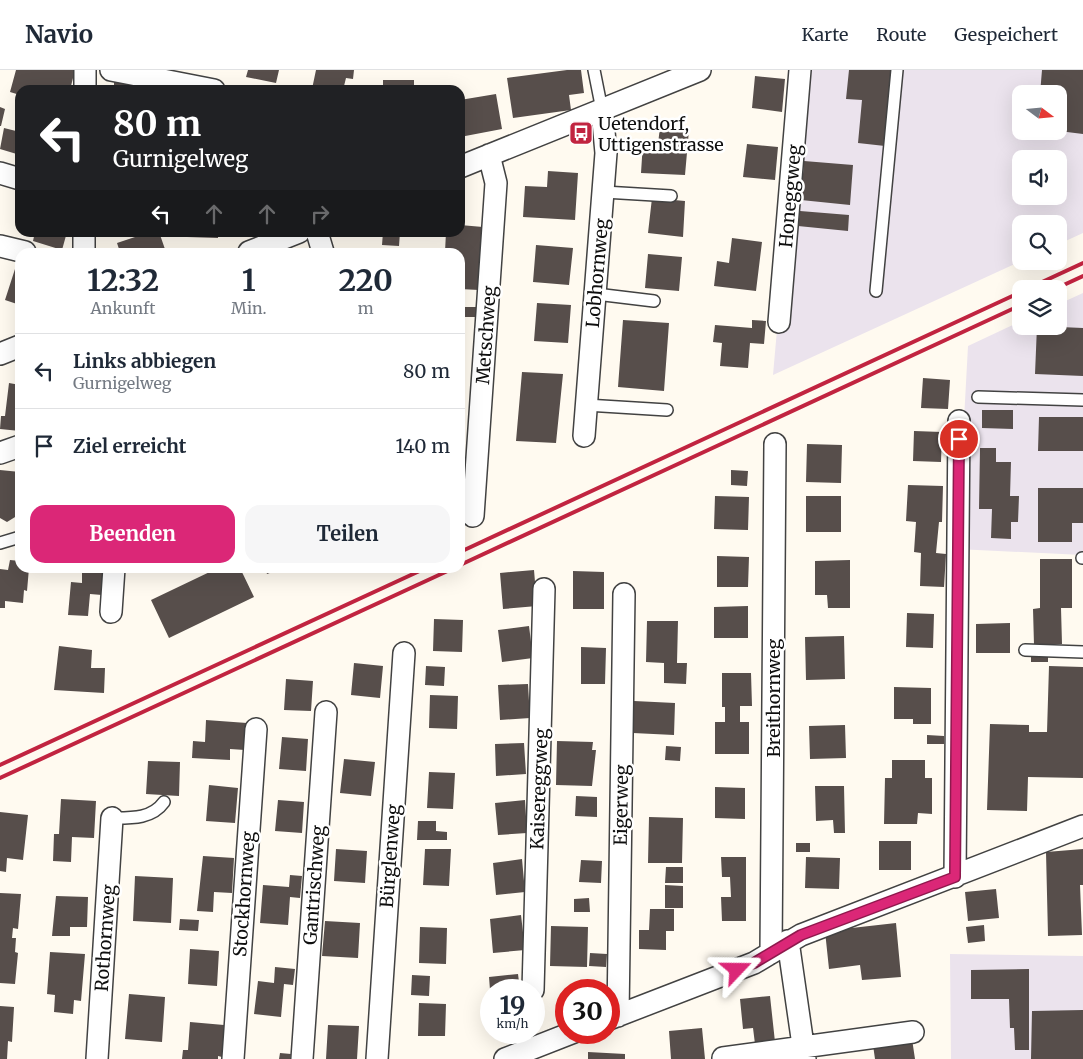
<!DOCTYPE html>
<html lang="de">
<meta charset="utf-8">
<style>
:root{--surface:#fff;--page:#f6f6f7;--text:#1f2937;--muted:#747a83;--line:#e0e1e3;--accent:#db2777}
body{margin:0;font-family:Merriweather,serif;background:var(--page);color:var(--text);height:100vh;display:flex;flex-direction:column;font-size:19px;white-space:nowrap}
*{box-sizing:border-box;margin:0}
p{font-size:16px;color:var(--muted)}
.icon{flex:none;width:28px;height:28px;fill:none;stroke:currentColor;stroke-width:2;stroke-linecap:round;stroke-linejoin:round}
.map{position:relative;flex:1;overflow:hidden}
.details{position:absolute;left:15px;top:178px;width:450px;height:325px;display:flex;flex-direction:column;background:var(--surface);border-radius:15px;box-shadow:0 5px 20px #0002}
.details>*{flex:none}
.top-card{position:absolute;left:15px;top:15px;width:450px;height:152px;border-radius:15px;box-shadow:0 5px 20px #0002;background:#202124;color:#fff;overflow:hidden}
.needle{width:32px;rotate:106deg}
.buttons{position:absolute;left:1012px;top:15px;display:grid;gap:10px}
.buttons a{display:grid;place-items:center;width:55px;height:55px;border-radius:10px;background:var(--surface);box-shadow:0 5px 20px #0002;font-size:25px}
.speed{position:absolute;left:480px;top:909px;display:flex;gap:10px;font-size:25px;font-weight:700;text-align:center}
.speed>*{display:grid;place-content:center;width:65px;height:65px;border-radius:50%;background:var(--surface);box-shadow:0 5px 20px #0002;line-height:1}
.speed small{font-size:12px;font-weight:400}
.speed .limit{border:8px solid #d22;background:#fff;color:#111}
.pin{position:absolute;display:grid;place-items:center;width:42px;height:42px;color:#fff;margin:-21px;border:2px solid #fff;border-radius:50%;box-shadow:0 1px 5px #0007}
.me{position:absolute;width:55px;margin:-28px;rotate:67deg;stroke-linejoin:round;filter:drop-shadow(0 0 4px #0008)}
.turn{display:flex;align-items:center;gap:18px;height:105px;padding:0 15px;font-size:22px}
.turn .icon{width:65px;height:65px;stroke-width:2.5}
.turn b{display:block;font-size:35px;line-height:42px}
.lanes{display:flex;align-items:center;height:48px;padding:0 15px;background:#0003;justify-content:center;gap:25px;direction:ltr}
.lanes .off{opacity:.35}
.eta{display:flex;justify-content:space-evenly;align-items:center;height:85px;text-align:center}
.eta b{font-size:30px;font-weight:700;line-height:35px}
.primary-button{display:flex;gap:10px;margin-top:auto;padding:10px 15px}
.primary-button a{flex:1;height:58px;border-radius:15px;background:var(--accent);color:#fff;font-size:20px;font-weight:700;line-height:58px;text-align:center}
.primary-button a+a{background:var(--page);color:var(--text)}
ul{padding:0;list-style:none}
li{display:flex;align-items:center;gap:15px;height:75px;padding:0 15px;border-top:1px solid var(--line)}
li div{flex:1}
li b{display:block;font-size:19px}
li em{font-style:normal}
header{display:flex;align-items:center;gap:30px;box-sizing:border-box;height:70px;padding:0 25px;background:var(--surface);border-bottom:1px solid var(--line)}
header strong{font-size:24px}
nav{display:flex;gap:28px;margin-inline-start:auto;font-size:18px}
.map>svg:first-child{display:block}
.industrial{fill:#ebe3ed;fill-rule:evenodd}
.building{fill:#574e4b}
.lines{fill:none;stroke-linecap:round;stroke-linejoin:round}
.lane-casing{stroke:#424242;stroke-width:14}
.street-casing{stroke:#424242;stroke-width:24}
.lane{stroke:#fff;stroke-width:11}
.street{stroke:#fff;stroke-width:21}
.rail{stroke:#c12440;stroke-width:4}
.route-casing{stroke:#8e194d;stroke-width:12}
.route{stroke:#db2777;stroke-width:9}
.labels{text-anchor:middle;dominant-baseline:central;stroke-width:5;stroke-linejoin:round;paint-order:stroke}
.poi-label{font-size:18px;fill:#0f0f0f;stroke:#fff;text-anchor:start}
.street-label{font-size:18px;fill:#0f0f0f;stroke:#fff}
</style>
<header>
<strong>Navio</strong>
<nav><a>Karte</a><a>Route</a><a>Gespeichert</a></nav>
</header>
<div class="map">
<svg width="1083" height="989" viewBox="0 0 1083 989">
<rect width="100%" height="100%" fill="#fffaf0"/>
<path class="industrial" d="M800,0H1083V163L1059,174V154H1021V191L773,305ZM1021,24H1059V61H1021ZM1021,89H1059V126H1021Z
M1083,223V485L957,479L968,276L1021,251V256H1059V234Z
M950,884L1083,886V989H951Z"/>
<path class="building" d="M16,0H75L70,20H20V25L10,22Z
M248,0H279L276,13L246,7Z
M316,0H354L353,9L346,8L343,20L312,19Z
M567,0H581L584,23L569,25L571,40L513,48L507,8Z
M849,0H892L885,76L858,73L862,30L846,29Z
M1042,0H1083V64L1059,61V24H1040Z
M755,6L785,9L782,42L752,38Z
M114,9L147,10V20H114Z
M383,10H414V20H383Z
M496,24L502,59L460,67V30Z
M0,37L5,39L1,56H0Z
M660,57L689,60L685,105L641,103L643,72L658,74Z
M4,58L20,62V85L0,79Z
M747,74L778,77L775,110L743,107Z
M804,91L853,95L850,135L801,130Z
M548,101L578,103L575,150L523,147L525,116L547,117Z
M652,128L685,131L683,167L648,163Z
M800,141L849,145L848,161L798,156Z
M460,155L483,157L479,220L460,219V182H445L446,162H460Z
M35,162H67L62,180L33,171Z
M150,162H159L166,182H120L117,173Z
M188,162H218V168L187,167Z
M383,162H400L399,176L382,175Z
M732,168L762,172L756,221L714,216L717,191L729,193Z
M536,175L573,178L569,215L533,212Z
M367,180L393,181V182H367Z
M648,184L682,187L679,221L645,218Z
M15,199L20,201V235L5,230Z
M537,233L571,235L568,273L534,271Z
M464,237H480L479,247H464Z
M623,250L669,253L664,321L618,317Z
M752,250L766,251L764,274L750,273L748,298L720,296L722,273L713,272L715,255L752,258Z
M1037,256L1083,258V306L1035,304Z
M460,287H464L461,319H460Z
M522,302L563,304L556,373L516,371Z
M923,308L950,310L948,339L921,338Z
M9,313L20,315V361L0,359L1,346H5Z
M982,340H1013V359L982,358Z
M1039,347H1083V381H1038Z
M914,361L942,362L941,392L913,391Z
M807,374L842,375L841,413L806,412Z
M980,378H996V392H1011L1010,426H1019L1018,452H1011V469L991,468L992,439H979Z
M0,400L20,402V444L7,452L0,448Z
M731,400L748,401L747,416L731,415Z
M908,415L943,416L942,452H939L936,483L946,484L944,517L920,516L921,483L914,482L916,452L906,451Z
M1038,418H1083V453H1072V472H1038Z
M715,426L749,427L748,460L714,459Z
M806,426H841V462H806Z
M717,486L749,487L748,517H717Z
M1040,489H1072V538H1061L1062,574L1034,575L1033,539L1040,538Z
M10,490L20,491V498H29L27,521L24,520L23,533L5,531V538H0V499L8,500Z
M850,490V538H828L827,525H815V491Z
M82,498H104L102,525L90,524L88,546L68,545L71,512L82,513Z
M218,498H240L254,527L169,568L151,530Z
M265,498H283L267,504Z
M534,500L537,536L503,539L500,503Z
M573,501L604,502V539H573Z
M748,536V568H714V537Z
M907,543L934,544L933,578L906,577Z
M434,549L463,550L462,582L433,581Z
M647,551H678L677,593H687L686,614L664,613V593L646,592Z
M1010,553V583H976V554Z
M529,556L533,588L502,592L498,560Z
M844,566L845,609L806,610L805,567Z
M59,576L92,580L91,598H105L104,623L54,620Z
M581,577L606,578L605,614H581Z
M1031,582H1048V592H1031Z
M354,593L383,596L380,628L351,625Z
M426,596L445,597L444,616L425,615Z
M1049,596L1083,597V708L1028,707L1027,741L987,740L990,654L1029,655V662H1047Z
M722,603H751L752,636H740V652H749V684H715V652H725V637H722Z
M286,609L313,611L311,641L284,640Z
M528,614L530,648L500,650L498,615Z
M894,617L931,618V654H913V649H894Z
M430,625L458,626L457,659L429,658Z
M634,631L675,633L674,665L633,663Z
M206,650L247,653L245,680L230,679V690L192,688L193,671L205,672Z
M845,655L846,688L810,689L809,656Z
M927,665L944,666V674H927Z
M282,667L308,669L306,701L279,699Z
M557,671L593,672L592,680H596L592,716L556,715Z
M524,673L526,704L496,706L495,674Z
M666,676L681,677L680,691L665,690Z
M344,689L375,692L371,726L340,723Z
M892,690H925V708H932V744L918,743L917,754H884L885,708H892Z
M148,691L180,692L179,726L146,724Z
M429,702L455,703L453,739L427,738Z
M209,715L238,718L235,753L206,751Z
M815,716H844L845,763H834L833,750L816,751Z
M715,717L745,718V749L715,748Z
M576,726L597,727V747L575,746Z
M61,729L96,731L94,768L72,767L71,792L53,791L54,764H59Z
M278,730L304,732L302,763L275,761Z
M525,730L527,763L498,765L495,733Z
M0,742L28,745L23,790L7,788L6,802L0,801Z
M649,747L683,748L682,793H648Z
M418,751H436V761L447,762V770H417Z
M879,771H911V800H879Z
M796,773H810V782H796Z
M336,779L367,781L365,813L334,811Z
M425,779H451L449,816L423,815Z
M1083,779V815H1080L1082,865L1048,866L1046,782Z
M203,786L234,788L232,823L214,822L213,842L197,841Z
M721,787H746V851H722L721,827H731L730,807H722Z
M806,787L840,788L839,819L805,818Z
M522,789L525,822L496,825L493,793Z
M581,790L602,791L601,813L579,812Z
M666,797H683V813H665Z
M290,805L302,806L300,828L290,827L288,855L260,853L263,815L289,817Z
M135,806L173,808L171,853L133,851Z
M665,815L683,816V838H665Z
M996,819L999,848L968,851L965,822Z
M0,823L21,824L18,859L13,858L12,868H16L15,882L18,883L15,914L0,913Z
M56,826L88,827L87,857H70V866H52Z
M589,828L590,842H574V829Z
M650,839H674V861H666V880L639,879V860H649Z
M521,845L525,880L493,883L490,849Z
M180,849L199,850L198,861L179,860Z
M325,851L360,853L358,888L322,886Z
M896,853L901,907L862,910L860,895L829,899L825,861Z
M984,855L985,871L968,873L966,857Z
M551,856L588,857L587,897L550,896Z
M420,857L447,858L446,894L419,893Z
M190,879L219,881L217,916L188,914Z
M50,882L85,884L81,931L74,930L73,944L54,942L55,925L47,924Z
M590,883L607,884L606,897L589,896Z
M275,897L295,899L293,915L284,914L281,947L254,944L258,911L274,913Z
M1029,899V980H1015L1014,958H1010L1009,929H971V900Z
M518,904L520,920H490L489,907Z
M412,905L430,906L429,926L411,925Z
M129,924L165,927L162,972L125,969Z
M770,926L775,972L755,974L753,958L743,959L740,929Z
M419,933L446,934L445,966H418Z
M0,936L14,937L12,972L8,971L7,989H0Z
M1083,940V989H1031L1032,941Z
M190,952L224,955L222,987L218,986V989H182L183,980H188Z
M328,955L359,956L357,989H326Z
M702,958L705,989H671L669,961Z
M912,969L915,989H875L873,975Z
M588,982L625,984V989H588Z
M280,983L291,984L290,989H279Z"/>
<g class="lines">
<g class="lane-casing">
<path id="lane" d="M594,0L602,40
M604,122L671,126
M876,221L897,0
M596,224L654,231
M978,327L1083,330
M586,335L667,340
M0,473L20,467
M1082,488H1083
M1025,580L1083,582
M112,748C131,748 152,749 164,732"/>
</g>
<g class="street-casing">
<path id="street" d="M111,0L214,20
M85,20V0
M460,97L700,0
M0,103L20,109
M317,162L323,182
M0,176L25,182
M84,182V162
M249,182L299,162
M779,252L800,0
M0,284L20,276
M584,366L606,83L602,40
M0,383L20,376
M473,446L496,113L489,85
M111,542L114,498
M955,807L959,351
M788,871L805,989
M771,883L775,374
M533,920L544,519
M618,946L624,524
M609,949L754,893L801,865L1083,756
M723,988L913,962
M97,989L112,748
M233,989L256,659
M302,989L326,642
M377,989L404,583
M505,989L574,962"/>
</g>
<use href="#lane" class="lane"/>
<use href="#street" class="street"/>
<path class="rail" d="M1027,219L1083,193
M1055,219L1083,206
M460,482L1021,222
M460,495L1021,235
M0,695L426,498
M0,708L454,498"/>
</g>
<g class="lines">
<g class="route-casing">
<path id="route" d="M737,900L754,893L801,865L955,807L959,369"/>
</g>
<use href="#route" class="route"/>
</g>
<defs>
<g id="bus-square" transform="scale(1.25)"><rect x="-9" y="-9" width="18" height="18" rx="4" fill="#c12440" stroke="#fff"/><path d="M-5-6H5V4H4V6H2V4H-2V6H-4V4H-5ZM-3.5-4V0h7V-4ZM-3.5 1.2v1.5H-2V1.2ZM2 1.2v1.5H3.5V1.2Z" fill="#fff"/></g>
</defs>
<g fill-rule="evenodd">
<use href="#bus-square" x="581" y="63"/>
</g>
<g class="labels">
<g class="poi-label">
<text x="598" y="53">Uetendorf,<tspan x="598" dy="21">Uttigenstrasse</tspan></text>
</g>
<g class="street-label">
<text transform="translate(790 126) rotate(-85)">Honeggweg</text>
<text transform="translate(597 203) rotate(-85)">Lobhornweg</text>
<text transform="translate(486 265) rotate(-86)">Metschweg</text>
<text transform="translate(773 628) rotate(-90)">Breithornweg</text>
<text transform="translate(539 719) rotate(-88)">Kaisereggweg</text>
<text transform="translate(621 735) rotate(-89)">Eigerweg</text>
<text transform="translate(390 786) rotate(-86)">Bürglenweg</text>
<text transform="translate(314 815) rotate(-86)">Gantrischweg</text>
<text transform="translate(244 824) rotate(-86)">Stockhornweg</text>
<text transform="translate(105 868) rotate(-86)">Rothornweg</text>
</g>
</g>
</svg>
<div class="buttons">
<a><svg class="needle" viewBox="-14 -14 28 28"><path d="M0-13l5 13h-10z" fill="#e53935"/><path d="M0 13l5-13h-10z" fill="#747a83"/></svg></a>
<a><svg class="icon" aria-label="sound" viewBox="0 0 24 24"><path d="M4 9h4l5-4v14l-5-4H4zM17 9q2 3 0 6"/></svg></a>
<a><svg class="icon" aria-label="search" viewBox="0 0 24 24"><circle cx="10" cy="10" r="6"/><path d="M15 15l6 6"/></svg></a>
<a><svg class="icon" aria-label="layers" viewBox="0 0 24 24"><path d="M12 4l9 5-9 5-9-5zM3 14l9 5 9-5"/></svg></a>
</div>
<div class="speed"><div>19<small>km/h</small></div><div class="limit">30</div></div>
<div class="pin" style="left:959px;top:369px;background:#d93025"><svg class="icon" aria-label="arrive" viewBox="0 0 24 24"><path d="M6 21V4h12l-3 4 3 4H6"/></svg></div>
<svg class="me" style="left:737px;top:900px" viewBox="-20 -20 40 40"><path d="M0-17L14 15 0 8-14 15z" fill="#db2777" stroke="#fff" stroke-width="4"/></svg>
<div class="top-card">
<div class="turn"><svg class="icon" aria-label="left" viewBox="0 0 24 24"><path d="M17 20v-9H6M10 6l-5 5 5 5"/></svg><div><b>80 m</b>Gurnigelweg</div></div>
<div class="lanes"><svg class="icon" aria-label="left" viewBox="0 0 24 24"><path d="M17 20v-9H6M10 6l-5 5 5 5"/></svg><svg class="icon off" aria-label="ahead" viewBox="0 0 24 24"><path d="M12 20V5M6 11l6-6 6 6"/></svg><svg class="icon off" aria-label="ahead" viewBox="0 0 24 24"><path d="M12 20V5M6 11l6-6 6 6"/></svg><svg class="icon off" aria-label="right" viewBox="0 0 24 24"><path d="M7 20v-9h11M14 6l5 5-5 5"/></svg></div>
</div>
<section class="details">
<div class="eta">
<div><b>12:32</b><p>Ankunft</p></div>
<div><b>1</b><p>Min.</p></div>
<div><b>220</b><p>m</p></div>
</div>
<ul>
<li><svg class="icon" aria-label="left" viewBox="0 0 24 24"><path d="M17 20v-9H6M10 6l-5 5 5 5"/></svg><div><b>Links abbiegen</b><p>Gurnigelweg</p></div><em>80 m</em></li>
<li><svg class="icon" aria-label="arrive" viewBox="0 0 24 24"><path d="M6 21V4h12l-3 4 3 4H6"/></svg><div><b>Ziel erreicht</b></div><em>140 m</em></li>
</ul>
<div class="primary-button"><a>Beenden</a><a>Teilen</a></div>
</section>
</div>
